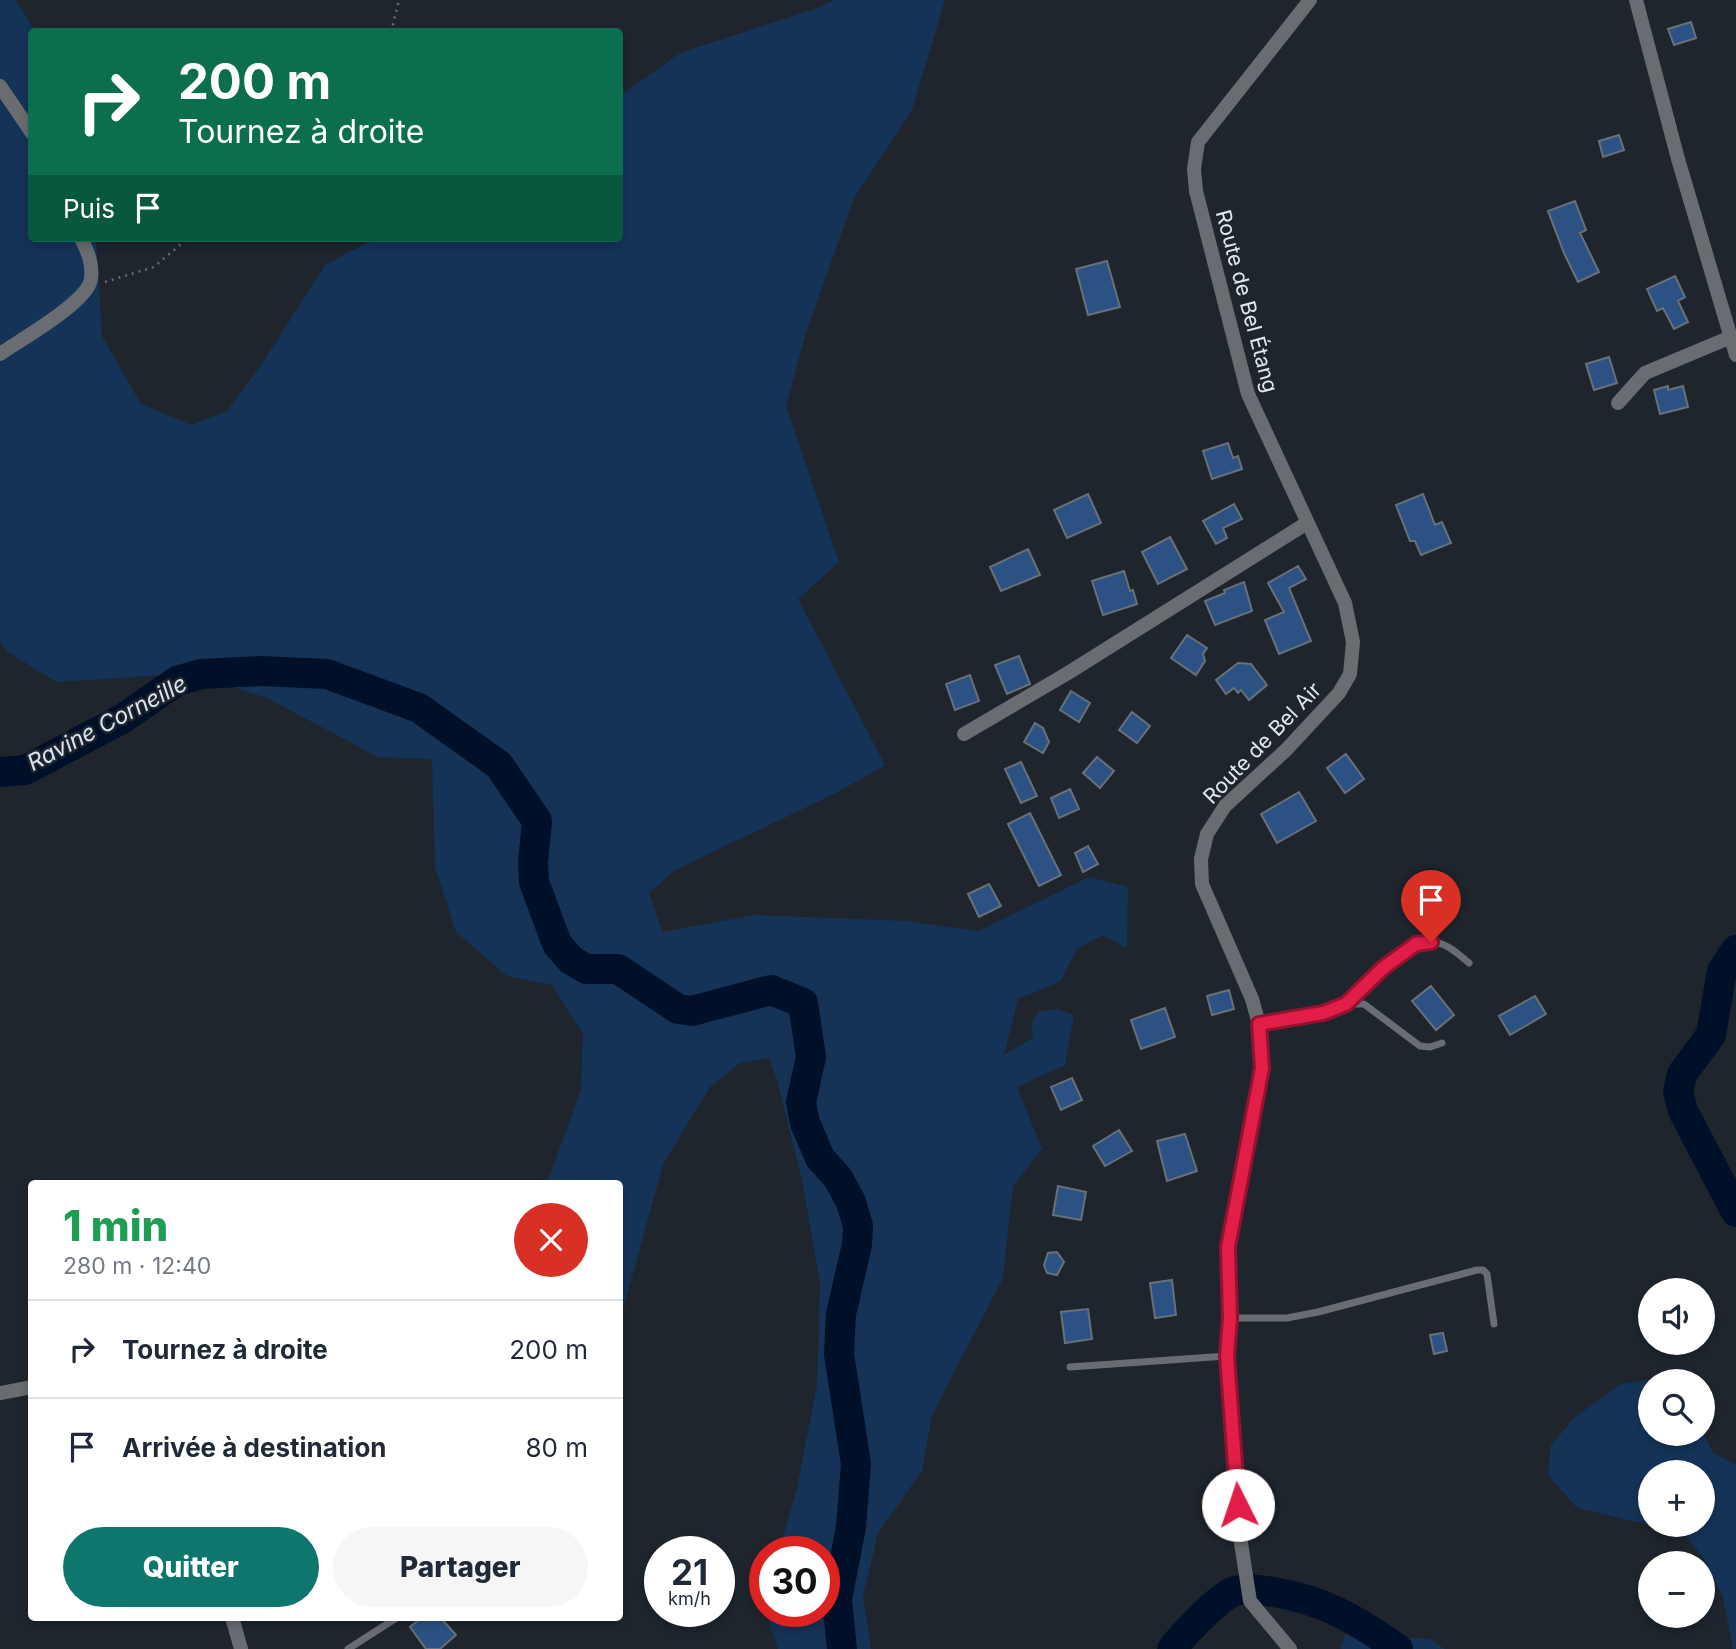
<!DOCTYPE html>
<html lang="fr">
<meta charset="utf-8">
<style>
:root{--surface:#fff;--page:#f6f6f7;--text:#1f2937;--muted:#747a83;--line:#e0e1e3;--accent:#0f766e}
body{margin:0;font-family:Inter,sans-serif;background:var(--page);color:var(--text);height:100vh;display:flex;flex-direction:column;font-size:26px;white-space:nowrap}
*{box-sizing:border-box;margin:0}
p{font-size:23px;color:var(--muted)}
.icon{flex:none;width:38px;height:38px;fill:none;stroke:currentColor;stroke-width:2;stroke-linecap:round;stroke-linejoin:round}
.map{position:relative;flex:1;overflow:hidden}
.drawer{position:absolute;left:28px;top:1180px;width:595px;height:441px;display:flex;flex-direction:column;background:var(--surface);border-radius:7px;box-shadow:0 4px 10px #0003}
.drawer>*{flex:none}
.top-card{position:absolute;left:28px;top:28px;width:595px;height:214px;border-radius:7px;box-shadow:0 4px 10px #0003;background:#0b6e4f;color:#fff;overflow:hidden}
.buttons{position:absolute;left:1638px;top:1278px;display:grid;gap:14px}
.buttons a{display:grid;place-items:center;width:77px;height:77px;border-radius:50%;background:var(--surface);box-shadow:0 4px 10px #0003;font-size:35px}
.speed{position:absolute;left:644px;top:1536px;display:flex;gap:14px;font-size:35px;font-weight:700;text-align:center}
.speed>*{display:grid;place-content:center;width:91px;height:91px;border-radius:50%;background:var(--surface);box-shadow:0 4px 10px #0003;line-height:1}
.speed small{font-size:18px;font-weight:400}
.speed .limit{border:10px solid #d22;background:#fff;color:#111}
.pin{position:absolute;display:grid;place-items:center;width:60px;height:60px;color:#fff;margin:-72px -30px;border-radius:50% 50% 50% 0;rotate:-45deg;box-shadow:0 0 7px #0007}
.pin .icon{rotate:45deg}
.me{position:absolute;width:77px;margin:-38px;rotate:356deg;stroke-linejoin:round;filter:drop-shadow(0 0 5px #0008)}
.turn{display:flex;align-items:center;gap:24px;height:147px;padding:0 35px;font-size:32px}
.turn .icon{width:91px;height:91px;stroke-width:2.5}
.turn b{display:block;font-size:49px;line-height:60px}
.then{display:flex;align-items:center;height:66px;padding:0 35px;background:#0003;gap:14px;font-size:26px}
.round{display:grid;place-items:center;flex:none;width:74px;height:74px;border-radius:37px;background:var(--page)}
.headline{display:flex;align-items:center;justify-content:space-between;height:119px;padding:0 35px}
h1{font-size:42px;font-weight:800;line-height:52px;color:#1e9e55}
.primary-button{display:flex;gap:14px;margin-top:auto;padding:14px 35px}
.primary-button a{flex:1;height:80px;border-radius:42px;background:var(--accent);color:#fff;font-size:28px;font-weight:800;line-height:80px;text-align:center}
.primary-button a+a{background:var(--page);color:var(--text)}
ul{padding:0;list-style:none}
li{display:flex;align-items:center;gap:21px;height:98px;padding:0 35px;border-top:2px solid var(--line)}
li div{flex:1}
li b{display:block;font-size:26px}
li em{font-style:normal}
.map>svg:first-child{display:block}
.green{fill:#153357;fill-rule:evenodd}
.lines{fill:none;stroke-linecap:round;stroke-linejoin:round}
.river{stroke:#001028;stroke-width:30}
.building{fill:#2b5283;stroke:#68707a;stroke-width:2}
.path{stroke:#696f76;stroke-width:2.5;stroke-dasharray:2 5;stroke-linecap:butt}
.lane{stroke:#696d71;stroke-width:7}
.street{stroke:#696d71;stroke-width:14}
.route-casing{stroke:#92132f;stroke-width:18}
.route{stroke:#e11d48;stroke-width:12}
.labels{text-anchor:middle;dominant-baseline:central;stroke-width:5;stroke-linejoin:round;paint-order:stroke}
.street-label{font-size:21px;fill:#e3e8ee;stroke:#1e252d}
.water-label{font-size:23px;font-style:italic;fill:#d9e5f5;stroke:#1e252d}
</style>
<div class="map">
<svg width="1736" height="1649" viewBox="0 0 1736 1649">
<rect width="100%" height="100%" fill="#1e252d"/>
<path class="green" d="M0,0H16L35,31L32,32V238H96L102,336L141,404L191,425L227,411L260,367L325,265L376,238H620V96L680,53L817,8L834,0H945L912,110L854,198L806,333L786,406L839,562L798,599L885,765L836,793L675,870L649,893L662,932L755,915L907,921L979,931L1089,877L1128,887L1127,948L1103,935L1077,949L1060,982L1018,999L1004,1055L1034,1037L1031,1024L1038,1012L1057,1009L1074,1015L1065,1065L1017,1087L1042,1149L1013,1186L1003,1278L932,1415L922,1471L878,1533L863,1596L871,1649H778L768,1619L769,1612H824V1552H779L797,1488L817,1385L820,1283L802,1180L777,1080L769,1058L740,1063L710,1087L663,1164L620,1321V1183H547L581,1090L583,1034L552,985L507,976L456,932L435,867L432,759L378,757L267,698L236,688L165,675L56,682L8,652L0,641Z
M1651,1379L1653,1381H1650V1433L1703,1432L1713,1453L1736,1465V1649H1733L1723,1597L1705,1560L1684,1533L1577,1508L1548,1475L1551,1445L1575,1417L1621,1384ZM1650,1472H1703V1524H1650Z
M1345,1635L1430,1639L1445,1649H1341Z"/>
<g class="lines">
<path class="river" d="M0,772L25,770L122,719L177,681L201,674L261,671L327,674L419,708L499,765L537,821L533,862L534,882L557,944L571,960L586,969H618L678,1009L692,1011L771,990L803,1003L811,1057L801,1102L805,1123L820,1158L838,1178L851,1202L858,1226L857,1245L841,1314L839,1354L856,1464L851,1527L837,1599L842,1649
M1736,950L1722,971L1711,1035L1682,1074L1678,1091L1683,1111L1736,1212
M1172,1649C1183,1635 1218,1597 1235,1591C1246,1588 1262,1590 1273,1592C1324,1600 1357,1620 1398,1649"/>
</g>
<path class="building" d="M1691,22L1696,38L1674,45L1668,29Z
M1619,135L1624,150L1603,157L1599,141Z
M1575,201L1586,230L1580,233L1599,272L1578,282L1564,253L1548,211Z
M1107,261L1120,307L1088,315L1076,269Z
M1675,276L1685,297L1678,301L1688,322L1674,329L1663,308L1657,311L1647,289Z
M1609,357L1617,383L1594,390L1586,364Z
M1668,386V390L1683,386L1688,407L1660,414L1654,390Z
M1228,443L1233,458L1238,456L1242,469L1212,479L1203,451Z
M1088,494L1101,523L1067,538L1054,510Z
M1423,494L1435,525L1442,522L1451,543L1421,555L1415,541H1410L1396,505Z
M1234,504L1242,519L1223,528L1227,538L1216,544L1203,521Z
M1170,537L1187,569L1158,584L1142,552Z
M1028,549L1040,575L1001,591L990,567Z
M1298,566L1306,579L1289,588L1311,641L1279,654L1265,620L1284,612L1268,583Z
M1124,571L1130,591L1133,590L1137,604L1103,615L1092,581Z
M1244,582L1252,611L1215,625L1205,601L1225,593L1224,590Z
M1187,635L1207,648L1203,654L1205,661L1196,675L1171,658Z
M1019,656L1030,684L1007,694L995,665Z
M1238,663L1251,664L1267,685L1249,700L1241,690L1238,693L1234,688L1226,694L1216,680Z
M970,675L979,701L955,710L946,684Z
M1071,691L1090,703L1079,722L1060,710Z
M1132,712L1150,726L1137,743L1119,730Z
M1035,723L1043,728L1049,742L1043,753L1024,742Z
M1346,754L1364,779L1345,793L1327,768Z
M1097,757L1114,771L1100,788L1083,773Z
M1021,762L1037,796L1021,803L1005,769Z
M1070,789L1079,809L1059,818L1051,798Z
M1299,792L1316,821L1277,843L1261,814Z
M1030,813L1061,875L1039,886L1008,824Z
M1088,846L1098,864L1083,872L1075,853Z
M989,884L1001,906L979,917L968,894Z
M1431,986L1454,1015L1436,1030L1412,1001Z
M1229,990L1234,1009L1212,1015L1207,996Z
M1535,996L1546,1014L1510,1035L1499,1016Z
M1165,1008L1175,1037L1141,1049L1131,1020Z
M1072,1078L1082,1100L1061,1110L1051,1087Z
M1119,1130L1132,1151L1105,1166L1093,1146Z
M1185,1134L1197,1171L1167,1181L1157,1141Z
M1058,1186L1086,1192L1081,1220L1053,1215Z
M1057,1252L1064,1262L1057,1275L1047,1273L1044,1265L1048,1253Z
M1172,1280L1176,1315L1155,1318L1150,1283Z
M1088,1309L1092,1339L1065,1343L1061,1312Z
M1443,1333L1447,1351L1434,1354L1430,1335Z
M422,1617H440L456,1635L440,1649H426L410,1627Z"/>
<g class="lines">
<path class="path" d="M391,32L399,0
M105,282L154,267L188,238"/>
<path class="lane" d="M1347,1004C1366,985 1403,941 1431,942C1446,942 1458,954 1469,963
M1259,1024L1323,1013L1346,1004H1364L1420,1046L1430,1047L1442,1043
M1231,1318H1287L1318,1312L1477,1270H1483L1487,1274L1494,1324
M1070,1367L1227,1356
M348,1649L398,1617"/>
<path class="street" d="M1636,0L1678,159L1736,355
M0,86L32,133
M0,354C20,340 88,302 91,279C93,264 88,252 81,238
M1618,403L1645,373L1731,337
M964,734L1068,673L1307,523
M0,1393L32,1387
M232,1617L241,1649
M1290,1649L1250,1601L1239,1530L1227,1356L1230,1318L1228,1247L1262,1068L1259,1024L1252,999L1202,884L1201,859L1207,834L1225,806L1286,750L1339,693L1350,674L1353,642L1345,603L1248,394L1196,191L1194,169L1198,142L1310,0"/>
</g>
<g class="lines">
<g class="route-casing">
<path id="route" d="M1238,1505L1227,1356L1230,1318L1228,1247L1262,1068L1259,1024L1323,1013L1346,1004L1383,968L1416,944L1431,942"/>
</g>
<use href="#route" class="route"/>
</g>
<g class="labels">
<g class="street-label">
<text transform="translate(1247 301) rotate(75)">Route de Bel Étang</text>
<text transform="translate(1262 743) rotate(-46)">Route de Bel Air</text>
</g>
<g class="water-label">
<text transform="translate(107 723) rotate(-28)">Ravine Corneille</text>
</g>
</g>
</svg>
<div class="buttons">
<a><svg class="icon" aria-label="sound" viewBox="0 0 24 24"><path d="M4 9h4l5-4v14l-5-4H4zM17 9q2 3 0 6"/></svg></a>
<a><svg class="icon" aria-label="search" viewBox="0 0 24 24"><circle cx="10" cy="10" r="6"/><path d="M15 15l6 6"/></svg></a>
<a>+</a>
<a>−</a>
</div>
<div class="speed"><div>21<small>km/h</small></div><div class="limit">30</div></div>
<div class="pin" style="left:1431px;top:942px;background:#d93025"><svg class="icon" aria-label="arrive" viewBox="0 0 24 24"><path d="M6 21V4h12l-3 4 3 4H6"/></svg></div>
<svg class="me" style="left:1238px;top:1505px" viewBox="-20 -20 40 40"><circle r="19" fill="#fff"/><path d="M0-13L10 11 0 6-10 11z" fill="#e11d48"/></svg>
<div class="top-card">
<div class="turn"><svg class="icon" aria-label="right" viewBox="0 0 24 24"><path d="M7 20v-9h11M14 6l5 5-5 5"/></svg><div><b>200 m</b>Tournez à droite</div></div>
<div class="then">Puis<svg class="icon" aria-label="arrive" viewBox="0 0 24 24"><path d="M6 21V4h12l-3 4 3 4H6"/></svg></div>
</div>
<section class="drawer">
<div class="headline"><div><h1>1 min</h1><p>280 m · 12:40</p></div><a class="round" style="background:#d93025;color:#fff"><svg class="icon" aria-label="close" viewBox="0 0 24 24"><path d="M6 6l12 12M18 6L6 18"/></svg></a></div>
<ul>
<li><svg class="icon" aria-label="right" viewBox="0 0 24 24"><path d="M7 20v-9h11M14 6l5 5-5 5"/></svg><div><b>Tournez à droite</b></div><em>200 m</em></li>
<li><svg class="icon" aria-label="arrive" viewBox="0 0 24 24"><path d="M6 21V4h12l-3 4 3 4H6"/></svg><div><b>Arrivée à destination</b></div><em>80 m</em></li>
</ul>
<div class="primary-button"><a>Quitter</a><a>Partager</a></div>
</section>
</div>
